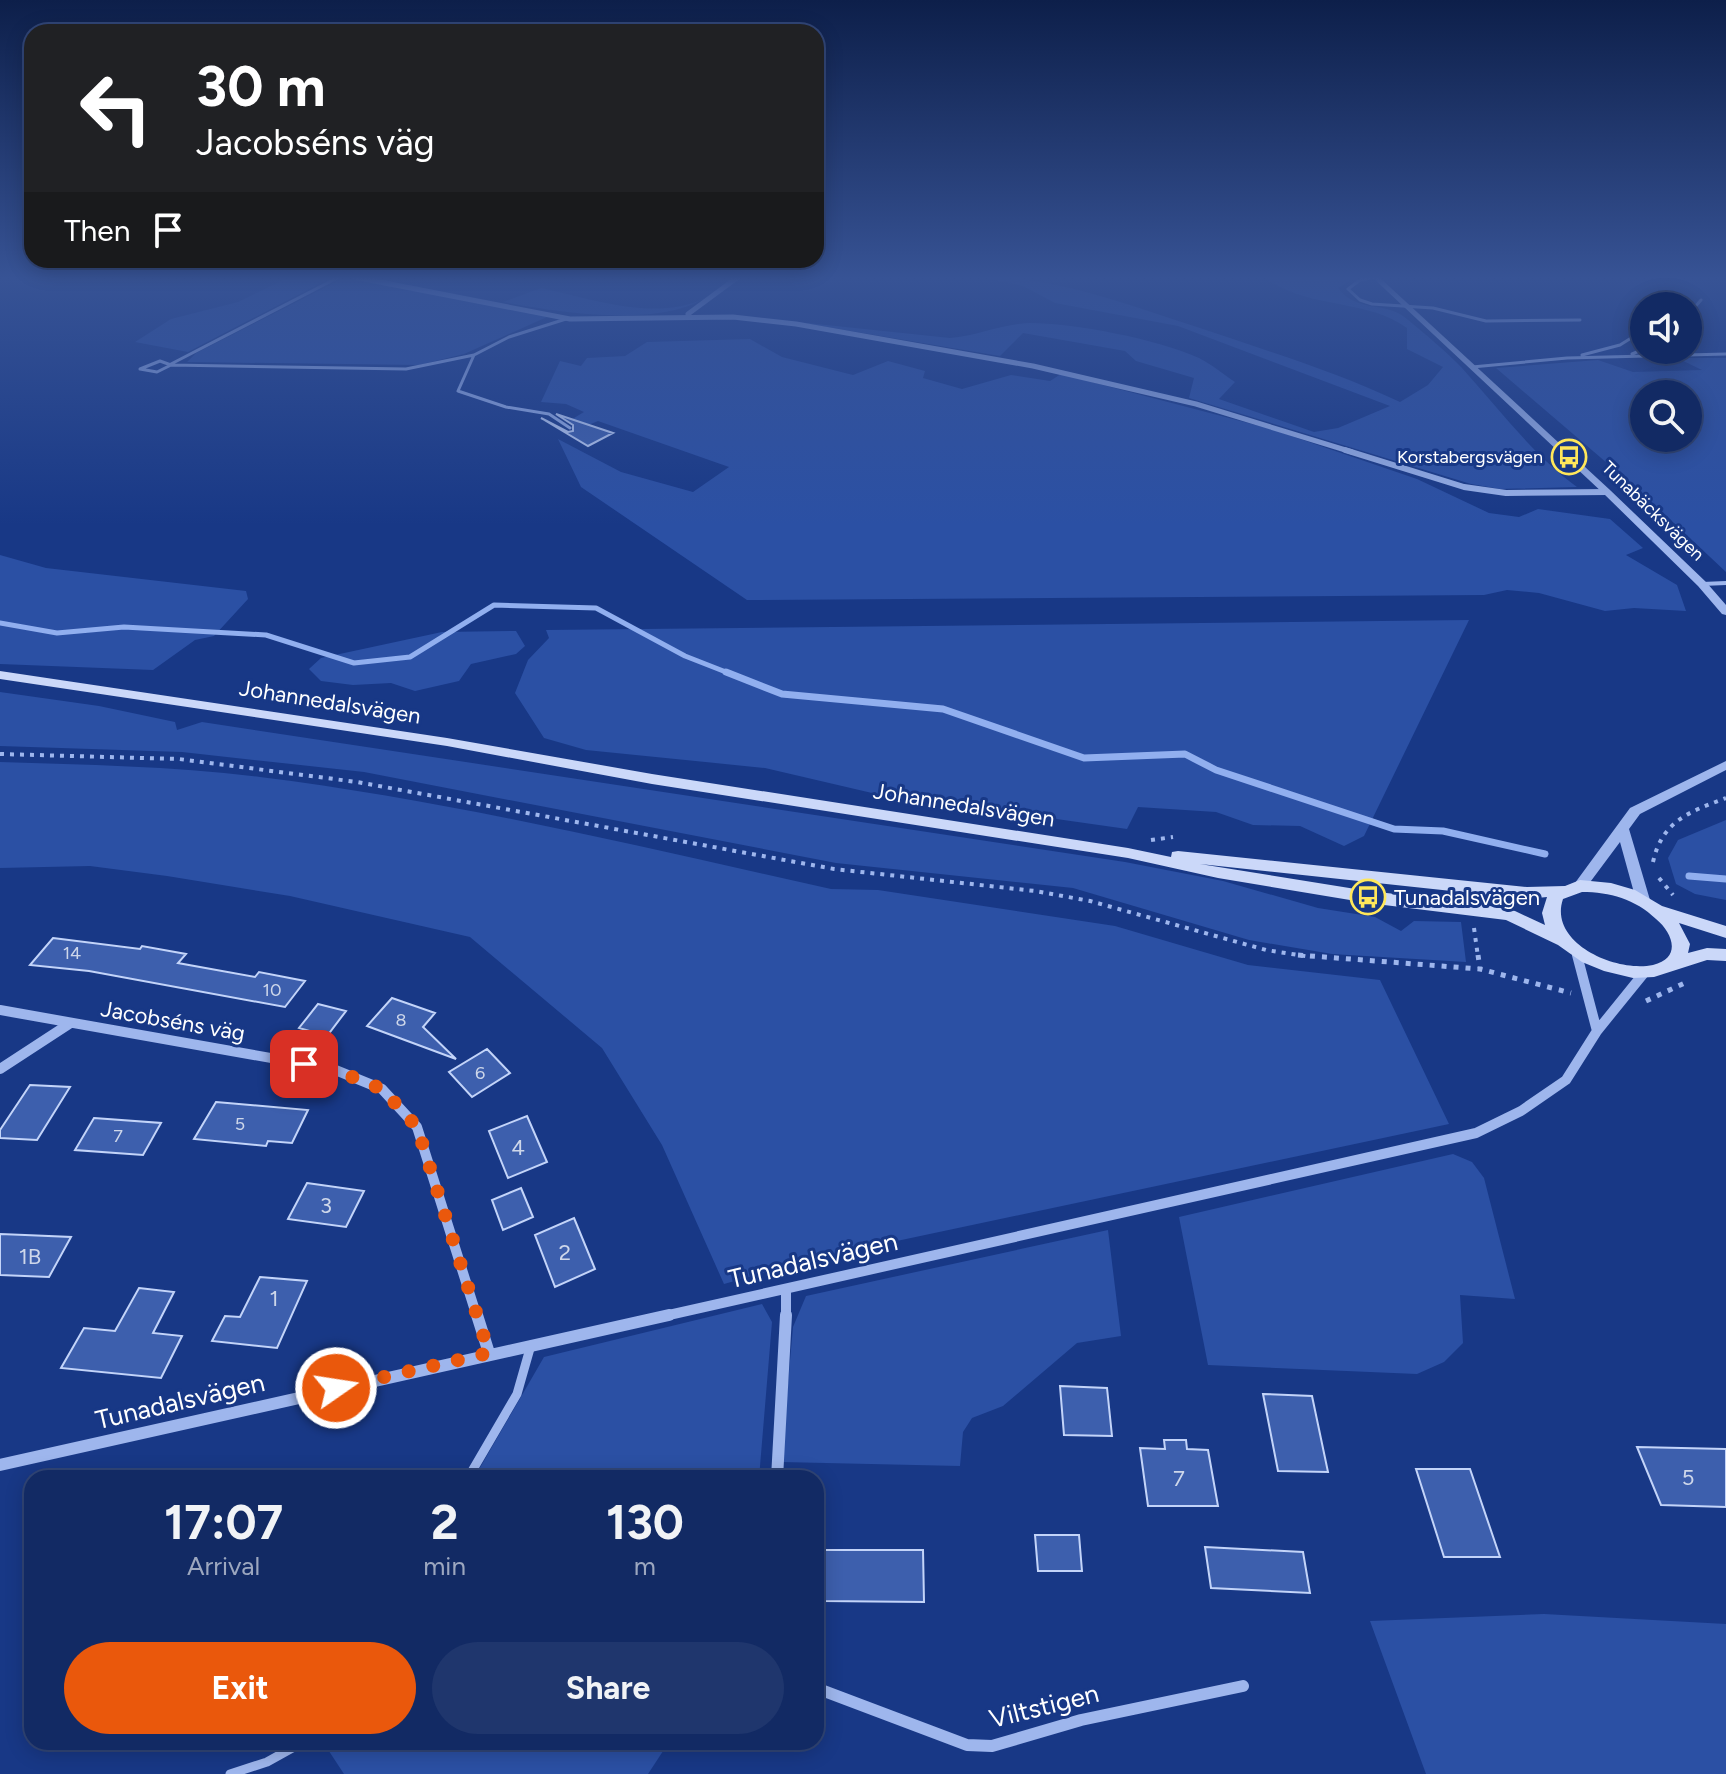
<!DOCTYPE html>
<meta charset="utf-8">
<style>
:root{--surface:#122a64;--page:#1f366d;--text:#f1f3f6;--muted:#9ca7bf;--line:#314678;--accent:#ea580c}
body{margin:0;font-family:Figtree,sans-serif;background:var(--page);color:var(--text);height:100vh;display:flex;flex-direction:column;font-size:30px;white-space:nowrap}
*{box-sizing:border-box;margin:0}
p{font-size:26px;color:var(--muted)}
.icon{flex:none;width:44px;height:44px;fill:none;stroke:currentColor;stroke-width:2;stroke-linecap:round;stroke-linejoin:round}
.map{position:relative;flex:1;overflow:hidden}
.sheet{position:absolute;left:24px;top:1470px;width:800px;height:280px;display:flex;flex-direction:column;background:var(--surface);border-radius:24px;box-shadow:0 4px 20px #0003,0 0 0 2px var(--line)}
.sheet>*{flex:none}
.guide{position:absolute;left:24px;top:24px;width:800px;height:244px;border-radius:24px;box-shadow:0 4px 20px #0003,0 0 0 2px var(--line);background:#202124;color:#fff;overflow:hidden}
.buttons{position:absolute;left:1630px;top:292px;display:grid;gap:16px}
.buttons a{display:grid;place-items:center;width:72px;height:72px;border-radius:50%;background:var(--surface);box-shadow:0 4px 20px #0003,0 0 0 2px var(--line);font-size:40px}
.pin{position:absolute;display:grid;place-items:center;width:68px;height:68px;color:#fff;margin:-34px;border-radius:16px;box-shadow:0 4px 12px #0006}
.me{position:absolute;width:88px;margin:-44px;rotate:77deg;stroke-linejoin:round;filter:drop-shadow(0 0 6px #0008)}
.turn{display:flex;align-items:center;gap:28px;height:168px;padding:0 40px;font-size:36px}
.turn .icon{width:104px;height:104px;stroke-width:2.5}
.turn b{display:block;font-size:56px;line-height:68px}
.then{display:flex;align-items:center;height:76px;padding:0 40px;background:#0003;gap:16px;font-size:30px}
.eta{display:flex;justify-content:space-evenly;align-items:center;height:136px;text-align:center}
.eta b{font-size:48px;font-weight:700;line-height:56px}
.button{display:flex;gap:16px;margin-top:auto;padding:16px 40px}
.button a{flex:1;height:92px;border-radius:48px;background:var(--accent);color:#fff;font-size:32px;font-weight:700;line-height:92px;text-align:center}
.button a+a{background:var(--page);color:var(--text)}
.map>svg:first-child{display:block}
.green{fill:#2b50a4;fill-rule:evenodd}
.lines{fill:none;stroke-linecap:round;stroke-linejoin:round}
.stream-far1{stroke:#91afef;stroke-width:5}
.stream{stroke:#91afef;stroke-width:7}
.building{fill:#3d5fad;stroke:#c3d4f9;stroke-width:2}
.path-far1{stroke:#9eb6ed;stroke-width:4;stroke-dasharray:4 6;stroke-linecap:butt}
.path{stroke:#9eb6ed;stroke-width:5;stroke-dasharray:5 7;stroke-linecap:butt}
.service-far2{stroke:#9eb6ed;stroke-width:3}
.service-far1{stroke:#9eb6ed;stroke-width:4}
.service{stroke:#9eb6ed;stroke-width:9}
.minor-far4{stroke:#9eb6ed;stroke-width:5}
.minor-far3{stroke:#9eb6ed;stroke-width:6}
.minor-far2{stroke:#9eb6ed;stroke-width:7}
.minor-far1{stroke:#9eb6ed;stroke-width:10}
.minor{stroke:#9eb6ed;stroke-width:12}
.tertiary{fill:#9eb6ed;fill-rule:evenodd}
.secondary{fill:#cbd8f9;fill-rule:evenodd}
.route{stroke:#ea580c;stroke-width:14;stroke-dasharray:0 25.2}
.labels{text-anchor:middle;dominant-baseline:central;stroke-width:6;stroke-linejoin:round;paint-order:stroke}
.far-poi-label{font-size:18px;fill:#fff;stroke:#183886;text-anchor:end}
.far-street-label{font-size:18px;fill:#fff;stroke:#183886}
.number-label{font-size:18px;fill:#ced7ea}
.street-label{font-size:22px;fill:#fff;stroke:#183886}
.poi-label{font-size:22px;fill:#fff;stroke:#183886;text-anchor:start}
.near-number-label{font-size:22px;fill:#ced7ea}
.near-street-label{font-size:26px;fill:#fff;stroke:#183886}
</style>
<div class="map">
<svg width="1726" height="1774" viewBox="0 0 1726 1774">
<rect width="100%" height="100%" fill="#183886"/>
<path class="green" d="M289,277H332L188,352L135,342L171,319L238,302Z
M982,277C1059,277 1128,305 1200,328C1267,351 1335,371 1400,402L1428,385L1443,367L1407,349V328C1367,298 1308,310 1264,277H1356L1338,288C1356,313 1387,301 1407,319C1426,335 1446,351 1462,368C1500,410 1532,454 1577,487L1500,489L1471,484L1189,398L1194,378L1136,361L1125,351L1023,333L1000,356L797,322L712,313L950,338C977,336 1001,324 1029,323C1074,323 1157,339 1199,358C1211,364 1223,374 1235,382L1219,399L1314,432L1338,428L1390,406L1178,326L1055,303L1023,286Z
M344,278L522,309L547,317L464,354L419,365L187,362L196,353Z
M541,288C592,299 656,322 705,298C656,328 559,312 503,302Z
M750,339L782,357L853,375L888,361L925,371L923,378L962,389L1011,375L1050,381L1061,374L1271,429L1417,479L1489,513L1519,517L1538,509L1610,519L1643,548L1626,555L1677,585L1686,611L1634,608L1605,611L1539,593L1507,590L1484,595L747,600L581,487L558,439L621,472L693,492L729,467L598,421L586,426L569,421L584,412L566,404L541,402L560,361L581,366L587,358L625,356L647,342Z
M1677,358H1726V572L1642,493L1496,368L1598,360L1633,372L1702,370ZM1644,394H1688V438H1644Z
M0,555L46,568L246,591L248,599L214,636L195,640L153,670L0,664Z
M1469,620L1364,836L1344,846L1300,826L1253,825L1216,812L1138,807L1127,829L872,793L765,768L586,750L544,738L515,693L528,660L549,638L546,630Z
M516,631L525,646L516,654L471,664L459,681L415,691L391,683L353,685L321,681L309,669L321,658L442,632Z
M0,692L99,706L175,722L177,730L202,722L1125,862L1223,881L1318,908L1375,917L1401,931L1414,921L1461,922L1466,962L1332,954L1249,940L1073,888L836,863L364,772L182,752L0,746Z
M0,762C87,765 174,766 260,777C453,801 641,847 831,889L878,890L1115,926L1248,965L1380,980L1449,1124L812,1259L724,1284L662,1145L602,1048L470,937L290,896L167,876L90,866L0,868Z
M1726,820V900L1695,894L1676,884L1668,858L1678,840Z
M1453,1154L1472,1162L1484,1178L1515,1299L1460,1295L1463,1343L1444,1362L1417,1374L1208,1365L1179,1217Z
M1108,1230L1121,1336L1077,1343L1003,1406L972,1418L963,1432L960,1466L781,1462L793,1327L806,1296Z
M762,1304L772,1322L759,1478H474L544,1357Z
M1544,1614L1726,1624V1774H1426L1370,1621Z
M323,1742H669L648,1774H344Z"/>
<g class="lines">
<path class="stream-far1" d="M0,623L57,633L124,627L266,635L354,663L410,657L494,605L596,608L685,656L731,674"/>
<path class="stream" d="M726,672L782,694L943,709L1084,758L1185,754L1216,770L1394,829L1443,831L1545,854
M1689,876L1726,879"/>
</g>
<path class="building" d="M556,414L613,433L588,446L541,418L568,432L573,431V425Z
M53,938L140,949L142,946L186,954L178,963L255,977L259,972L305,981L285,1007L89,971L30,965Z
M392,998L435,1013L423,1027L456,1059L367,1026Z
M318,1004L346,1011L327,1036L299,1028Z
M487,1049L510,1073L472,1097L449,1072Z
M30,1085L70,1087L37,1140L0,1138V1130Z
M216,1102L308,1110L292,1143L268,1141L266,1146L194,1139Z
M527,1116L547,1162L508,1178L489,1131Z
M94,1118L161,1123L143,1155L75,1150Z
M307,1183L364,1191L346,1227L288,1219Z
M521,1188L533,1217L503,1230L492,1200Z
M574,1218L595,1269L555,1287L535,1235Z
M0,1234L25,1235L71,1237L49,1277L0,1275Z
M260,1277L307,1281L277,1348L212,1341L225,1316L240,1317Z
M139,1288L174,1292L153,1333L182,1336L161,1378L61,1368L84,1328L115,1331Z
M1060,1386L1107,1388L1112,1436L1064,1435Z
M1263,1394L1312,1396L1328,1472L1278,1471Z
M1164,1440H1186L1187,1449L1208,1450L1218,1506H1148L1140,1448L1165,1449Z
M1637,1447L1726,1449V1507L1661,1505Z
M1416,1469H1470L1500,1557H1444Z
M1035,1535H1079L1082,1571H1038Z
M1205,1547L1303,1552L1310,1593L1211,1588Z
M816,1550H923L924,1602L823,1601V1576H816Z"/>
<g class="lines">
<path class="path-far1" d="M0,754L179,759L357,782L834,869L1035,891L1090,901L1266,950L1311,957
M1151,840L1173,837
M1653,862C1662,821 1689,812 1726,798
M1659,878L1673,895
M1474,928L1478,957"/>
<path class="path" d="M1298,955L1480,969L1571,993
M1478,955L1480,969
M1646,1001L1689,981"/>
<path class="service-far2" d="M1374,277L1360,280L1348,289L1360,300L1372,304L1433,308L1486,321L1580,320
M1688,315L1701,300
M566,319L509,337L474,355L458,391L506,407L549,414L570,428
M1632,354L1644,349
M1582,355L1620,345L1644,330
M160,361L171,365L157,372L140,369Z
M171,364L339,277
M171,365L406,369L474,355
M1472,367L1567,358L1726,354"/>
<path class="service-far1" d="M1702,584L1726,583"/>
<path class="service" d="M468,1478L517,1394L531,1345
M230,1774L267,1762L303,1742"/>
<path class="minor-far4" d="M354,277L570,319L733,317L796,324L1033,366L1196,404L1352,452
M688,314L738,277"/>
<path class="minor-far3" d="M1345,450L1464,487L1506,493L1607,492"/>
<path class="minor-far2" d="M1576,952L1577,957"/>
<path class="minor-far1" d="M1577,955L1597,1031
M0,1010L333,1069L382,1089L417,1127L477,1317
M0,1069L69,1024
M786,1290V1317
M660,1317L1476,1133L1521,1111L1566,1080L1597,1031L1644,973"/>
<path class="minor" d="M477,1315L489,1353
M0,1465L669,1315
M777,1478L786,1315
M816,1688L967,1745L992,1746L1081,1720L1243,1686"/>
<path class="tertiary" d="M1372,277H1379L1610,490L1706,582L1726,605V615L1722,614L1698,586L1604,494Z
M1726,761V770L1640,814L1629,829L1650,900L1648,904H1638L1636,900L1620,842L1585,889H1575L1573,886L1575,883L1630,808Z"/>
<path class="secondary" d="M0,671L447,738L652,774L1128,848L1171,857L1172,852L1178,851L1527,887L1565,886L1580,880L1611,883L1635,890L1662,906L1726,926V938L1679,923L1690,944L1688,953L1707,948L1726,949V961L1707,960L1654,977L1633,978L1604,971L1582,962L1558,945L1506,920L1368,903L1218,878L1128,858L652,784L447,746L0,679ZM1200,864L1527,899L1547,897L1542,913L1545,925L1515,911L1470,902L1368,891ZM1582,892C1610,892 1635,899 1656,919C1673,933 1682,958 1653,965C1616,973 1548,943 1563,899Z"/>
</g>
<linearGradient id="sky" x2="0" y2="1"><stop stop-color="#0d1f4a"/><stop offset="0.53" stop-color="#375395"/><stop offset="1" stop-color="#375395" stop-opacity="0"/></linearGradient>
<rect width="1726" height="525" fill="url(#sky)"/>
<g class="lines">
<path class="route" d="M304,1064L333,1069L382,1089L417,1127L489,1353L336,1388"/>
</g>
<defs>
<g id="bus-ring" transform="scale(1.8)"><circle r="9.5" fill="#183886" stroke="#ffe75a" stroke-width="1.5"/><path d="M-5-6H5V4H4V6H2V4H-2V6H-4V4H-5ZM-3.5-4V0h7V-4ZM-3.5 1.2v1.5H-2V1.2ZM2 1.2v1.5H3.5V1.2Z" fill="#ffe75a"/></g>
</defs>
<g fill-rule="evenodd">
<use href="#bus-ring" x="1569" y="457"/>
<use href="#bus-ring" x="1368" y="897"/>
</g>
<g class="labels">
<g class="far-poi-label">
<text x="1543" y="457">Korstabergsvägen</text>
</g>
<g class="far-street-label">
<text transform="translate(1653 511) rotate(44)">Tunabäcksvägen</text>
</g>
<g class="number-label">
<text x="72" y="953">14</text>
<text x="272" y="990">10</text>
<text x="401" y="1020">8</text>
<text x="480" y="1073">6</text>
<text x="240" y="1124">5</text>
<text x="118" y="1136">7</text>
</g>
<g class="street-label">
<text transform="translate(330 702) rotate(9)">Johannedalsvägen</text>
<text transform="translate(964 805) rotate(9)">Johannedalsvägen</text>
<text transform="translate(173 1021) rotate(10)">Jacobséns väg</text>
</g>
<g class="poi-label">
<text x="1394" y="897">Tunadalsvägen</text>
</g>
<g class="near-number-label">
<text x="518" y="1147">4</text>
<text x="326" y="1205">3</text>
<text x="565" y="1252">2</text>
<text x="30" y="1256">1B</text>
<text x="274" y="1298">1</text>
<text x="1688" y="1477">5</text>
<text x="1179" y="1478">7</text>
</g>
<g class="near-street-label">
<text transform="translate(813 1260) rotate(-13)">Tunadalsvägen</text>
<text transform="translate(180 1401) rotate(-13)">Tunadalsvägen</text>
<text transform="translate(1044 1706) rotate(-14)">Viltstigen</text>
</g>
</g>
</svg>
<div class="buttons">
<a><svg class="icon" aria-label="sound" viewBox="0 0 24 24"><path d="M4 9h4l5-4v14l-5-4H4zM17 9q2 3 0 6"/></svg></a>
<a><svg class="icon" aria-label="search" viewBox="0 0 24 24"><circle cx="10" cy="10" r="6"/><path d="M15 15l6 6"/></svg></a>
</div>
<div class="pin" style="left:304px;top:1064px;background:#d93025"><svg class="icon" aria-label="arrive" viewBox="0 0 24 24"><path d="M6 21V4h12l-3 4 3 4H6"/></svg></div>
<svg class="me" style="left:336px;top:1388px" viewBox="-20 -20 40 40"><circle r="17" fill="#ea580c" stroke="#fff" stroke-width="3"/><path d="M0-11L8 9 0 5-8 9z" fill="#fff"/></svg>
<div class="guide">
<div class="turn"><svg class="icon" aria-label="left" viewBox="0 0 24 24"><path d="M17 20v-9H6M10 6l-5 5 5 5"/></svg><div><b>30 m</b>Jacobséns väg</div></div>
<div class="then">Then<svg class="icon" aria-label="arrive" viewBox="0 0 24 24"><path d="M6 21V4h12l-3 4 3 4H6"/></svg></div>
</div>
<section class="sheet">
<div class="eta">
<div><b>17:07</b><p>Arrival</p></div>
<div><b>2</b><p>min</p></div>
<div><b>130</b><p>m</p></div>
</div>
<div class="button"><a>Exit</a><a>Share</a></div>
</section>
</div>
